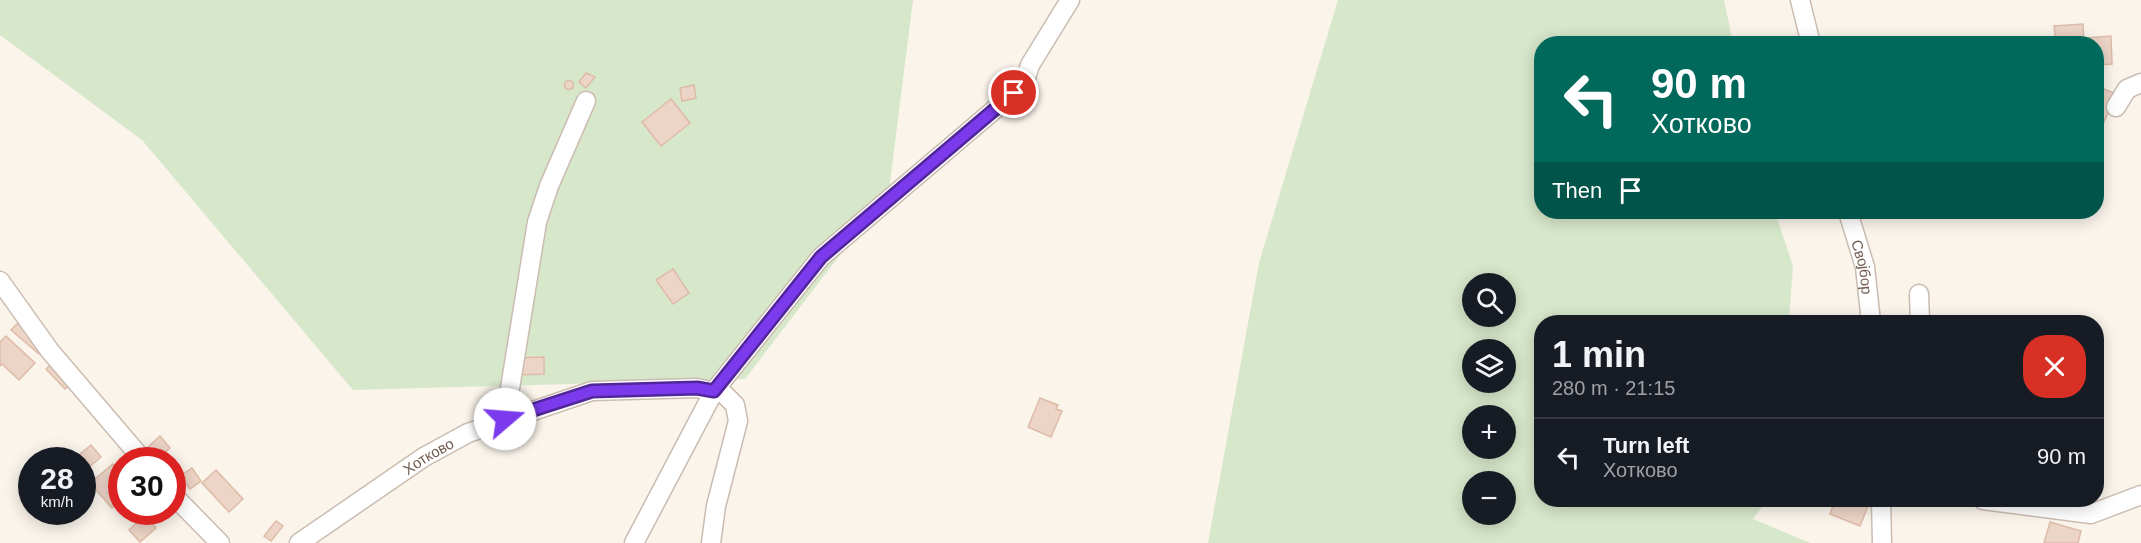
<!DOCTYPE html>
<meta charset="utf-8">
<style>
:root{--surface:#171b24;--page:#242831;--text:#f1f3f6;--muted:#9ea1a6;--line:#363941}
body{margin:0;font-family:Arial,sans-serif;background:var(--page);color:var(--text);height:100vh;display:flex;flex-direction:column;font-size:22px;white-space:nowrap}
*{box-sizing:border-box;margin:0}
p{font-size:20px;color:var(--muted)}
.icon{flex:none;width:33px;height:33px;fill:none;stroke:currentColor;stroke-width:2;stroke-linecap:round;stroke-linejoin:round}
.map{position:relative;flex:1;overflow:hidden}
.drawer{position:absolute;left:1534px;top:315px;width:570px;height:192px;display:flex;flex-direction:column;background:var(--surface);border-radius:24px;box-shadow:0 3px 15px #0003}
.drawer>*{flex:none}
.hud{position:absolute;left:1534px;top:36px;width:570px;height:183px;border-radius:24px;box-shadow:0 3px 15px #0003;background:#00695c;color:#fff;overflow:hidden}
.tools{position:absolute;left:1462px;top:273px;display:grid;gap:12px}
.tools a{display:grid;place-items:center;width:54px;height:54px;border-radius:50%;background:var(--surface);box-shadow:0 3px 15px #0003;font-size:30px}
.speed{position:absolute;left:18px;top:447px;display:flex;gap:12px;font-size:30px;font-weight:700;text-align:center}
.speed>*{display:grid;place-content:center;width:78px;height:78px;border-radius:50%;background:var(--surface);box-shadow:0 3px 15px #0003;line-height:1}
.speed small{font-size:15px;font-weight:400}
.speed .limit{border:9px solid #d22;background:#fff;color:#111}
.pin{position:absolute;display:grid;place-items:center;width:51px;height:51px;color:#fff;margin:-26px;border:3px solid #fff;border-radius:50%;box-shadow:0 2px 6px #0007}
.me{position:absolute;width:66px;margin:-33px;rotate:72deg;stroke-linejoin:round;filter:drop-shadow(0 0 4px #0008)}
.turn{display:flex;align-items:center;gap:21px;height:126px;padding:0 18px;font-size:27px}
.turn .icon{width:78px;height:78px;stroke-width:2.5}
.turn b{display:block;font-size:42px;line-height:51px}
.then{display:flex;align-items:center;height:57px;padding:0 18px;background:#0003;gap:12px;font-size:22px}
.round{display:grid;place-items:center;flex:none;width:63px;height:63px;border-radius:24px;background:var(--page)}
.headline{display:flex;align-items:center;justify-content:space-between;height:102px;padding:0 18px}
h1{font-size:36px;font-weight:600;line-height:45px}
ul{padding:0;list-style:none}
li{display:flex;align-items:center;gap:18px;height:78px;padding:0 18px;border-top:2px solid var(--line)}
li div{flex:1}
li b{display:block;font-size:22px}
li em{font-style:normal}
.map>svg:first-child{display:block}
.green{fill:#d7e7ca;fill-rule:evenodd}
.building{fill:#ecd4c6;stroke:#ddbba8;stroke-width:1.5}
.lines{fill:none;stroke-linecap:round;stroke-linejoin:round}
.minor-casing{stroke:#cbbcb2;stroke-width:21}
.minor{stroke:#fff;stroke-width:18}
.route-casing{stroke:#51269a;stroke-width:15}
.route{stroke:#7c3aed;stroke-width:10}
.labels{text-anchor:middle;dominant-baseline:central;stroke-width:5;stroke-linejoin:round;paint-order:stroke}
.street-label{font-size:15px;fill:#725c51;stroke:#fdf8f1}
</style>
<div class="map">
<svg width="2141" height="543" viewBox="0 0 2141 543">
<rect width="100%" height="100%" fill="#faf4eb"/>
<path class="green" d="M0,0H913L889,191L745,379L353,390L142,140L0,35Z
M1338,0H1724L1733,43L1542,44V212H1775L1793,266L1789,322H1542V500H1767L1753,519L1810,543H1208L1259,263ZM1473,284H1506V316H1473ZM1473,350H1506V382H1473ZM1473,416H1506V448H1473ZM1473,482H1506V514H1473Z"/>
<path class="building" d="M2083,24L2084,44H2056L2054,26Z
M2111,36L2112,64L2097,65V44H2086V38Z
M586,73L595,77L586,88L579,82Z
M564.5 85a4.5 4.5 0 1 1 9 0a4.5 4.5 0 1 1-9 0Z
M694,85L696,98L682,101L680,88Z
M2097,86L2116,94L2104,122L2097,118Z
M671,99L690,123L661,146L642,122Z
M673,269L689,293L673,304L656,280Z
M19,322L47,346L39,354L11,330Z
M6,336L35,363L19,380L2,364L0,366V342Z
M544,357V374L515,375L514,358Z
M56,360L75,380L65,389L46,369Z
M1040,398L1058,405L1056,409L1062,411L1051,437L1028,427Z
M160,436L170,448L157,460L147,448Z
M91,445L101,457L82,473V460H73Z
M113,464L122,473V500L112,508L90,483Z
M192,468L201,481L190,489L180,476Z
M216,470L243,499L229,512L202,483Z
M1835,500H1850L1868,506L1860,526L1830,514Z
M1899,500H1916V505H1899Z
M145,515L156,528L140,542L129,530Z
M276,521L283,526L271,541L264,536Z
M2050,522L2081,531L2078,543H2044Z"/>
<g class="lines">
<g class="minor-casing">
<g id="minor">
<path d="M1800,0L1811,44"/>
<path d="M2116,107L2127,89L2141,83"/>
<path id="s1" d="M1848,212L1865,267L1871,322"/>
<path d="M0,281L50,351L143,460"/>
<path d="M1919,294L1920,322"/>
<path d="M505,419L537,222L549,186L586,101"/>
<path d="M172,494L220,543"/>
<path d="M1881,500L1882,543"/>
<path d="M1983,500L2091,514L2141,495"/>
<path id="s2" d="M299,543L424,457L468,433L592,391L697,388L724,394L735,405L738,421L716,506L711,543"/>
<path d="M634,543L714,391L821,257L1014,93L1025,81L1030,65L1070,0"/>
</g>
</g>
<use href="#minor" class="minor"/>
</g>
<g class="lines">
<g class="route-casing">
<path id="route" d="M505,419L592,391L697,388L714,391L821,257L1014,93"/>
</g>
<use href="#route" class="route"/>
</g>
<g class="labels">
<g class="street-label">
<text stroke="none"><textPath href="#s1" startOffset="57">Својбор</textPath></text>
<text stroke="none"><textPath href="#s2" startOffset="156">Хотково</textPath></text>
</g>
</g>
</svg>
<div class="tools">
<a><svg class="icon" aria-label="search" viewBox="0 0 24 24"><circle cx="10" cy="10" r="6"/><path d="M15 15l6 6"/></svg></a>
<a><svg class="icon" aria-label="layers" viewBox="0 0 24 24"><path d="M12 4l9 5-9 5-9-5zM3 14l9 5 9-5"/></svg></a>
<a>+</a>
<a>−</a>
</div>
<div class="speed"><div>28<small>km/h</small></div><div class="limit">30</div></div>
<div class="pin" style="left:1014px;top:93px;background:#d93025"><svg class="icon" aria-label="arrive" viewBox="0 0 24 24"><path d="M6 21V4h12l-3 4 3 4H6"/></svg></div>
<svg class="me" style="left:505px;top:419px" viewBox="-20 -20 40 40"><circle r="19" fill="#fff"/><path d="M0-13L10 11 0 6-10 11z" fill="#7c3aed"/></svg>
<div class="hud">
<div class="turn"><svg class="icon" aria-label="left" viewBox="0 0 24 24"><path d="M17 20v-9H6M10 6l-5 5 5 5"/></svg><div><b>90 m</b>Хотково</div></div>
<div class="then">Then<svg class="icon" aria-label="arrive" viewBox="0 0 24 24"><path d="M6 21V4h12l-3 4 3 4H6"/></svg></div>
</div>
<section class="drawer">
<div class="headline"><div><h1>1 min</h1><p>280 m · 21:15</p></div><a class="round" style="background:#d93025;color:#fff"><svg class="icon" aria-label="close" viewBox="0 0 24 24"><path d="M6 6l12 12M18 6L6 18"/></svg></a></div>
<ul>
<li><svg class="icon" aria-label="left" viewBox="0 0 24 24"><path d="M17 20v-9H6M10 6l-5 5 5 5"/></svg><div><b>Turn left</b><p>Хотково</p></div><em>90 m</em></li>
</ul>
</section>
</div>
